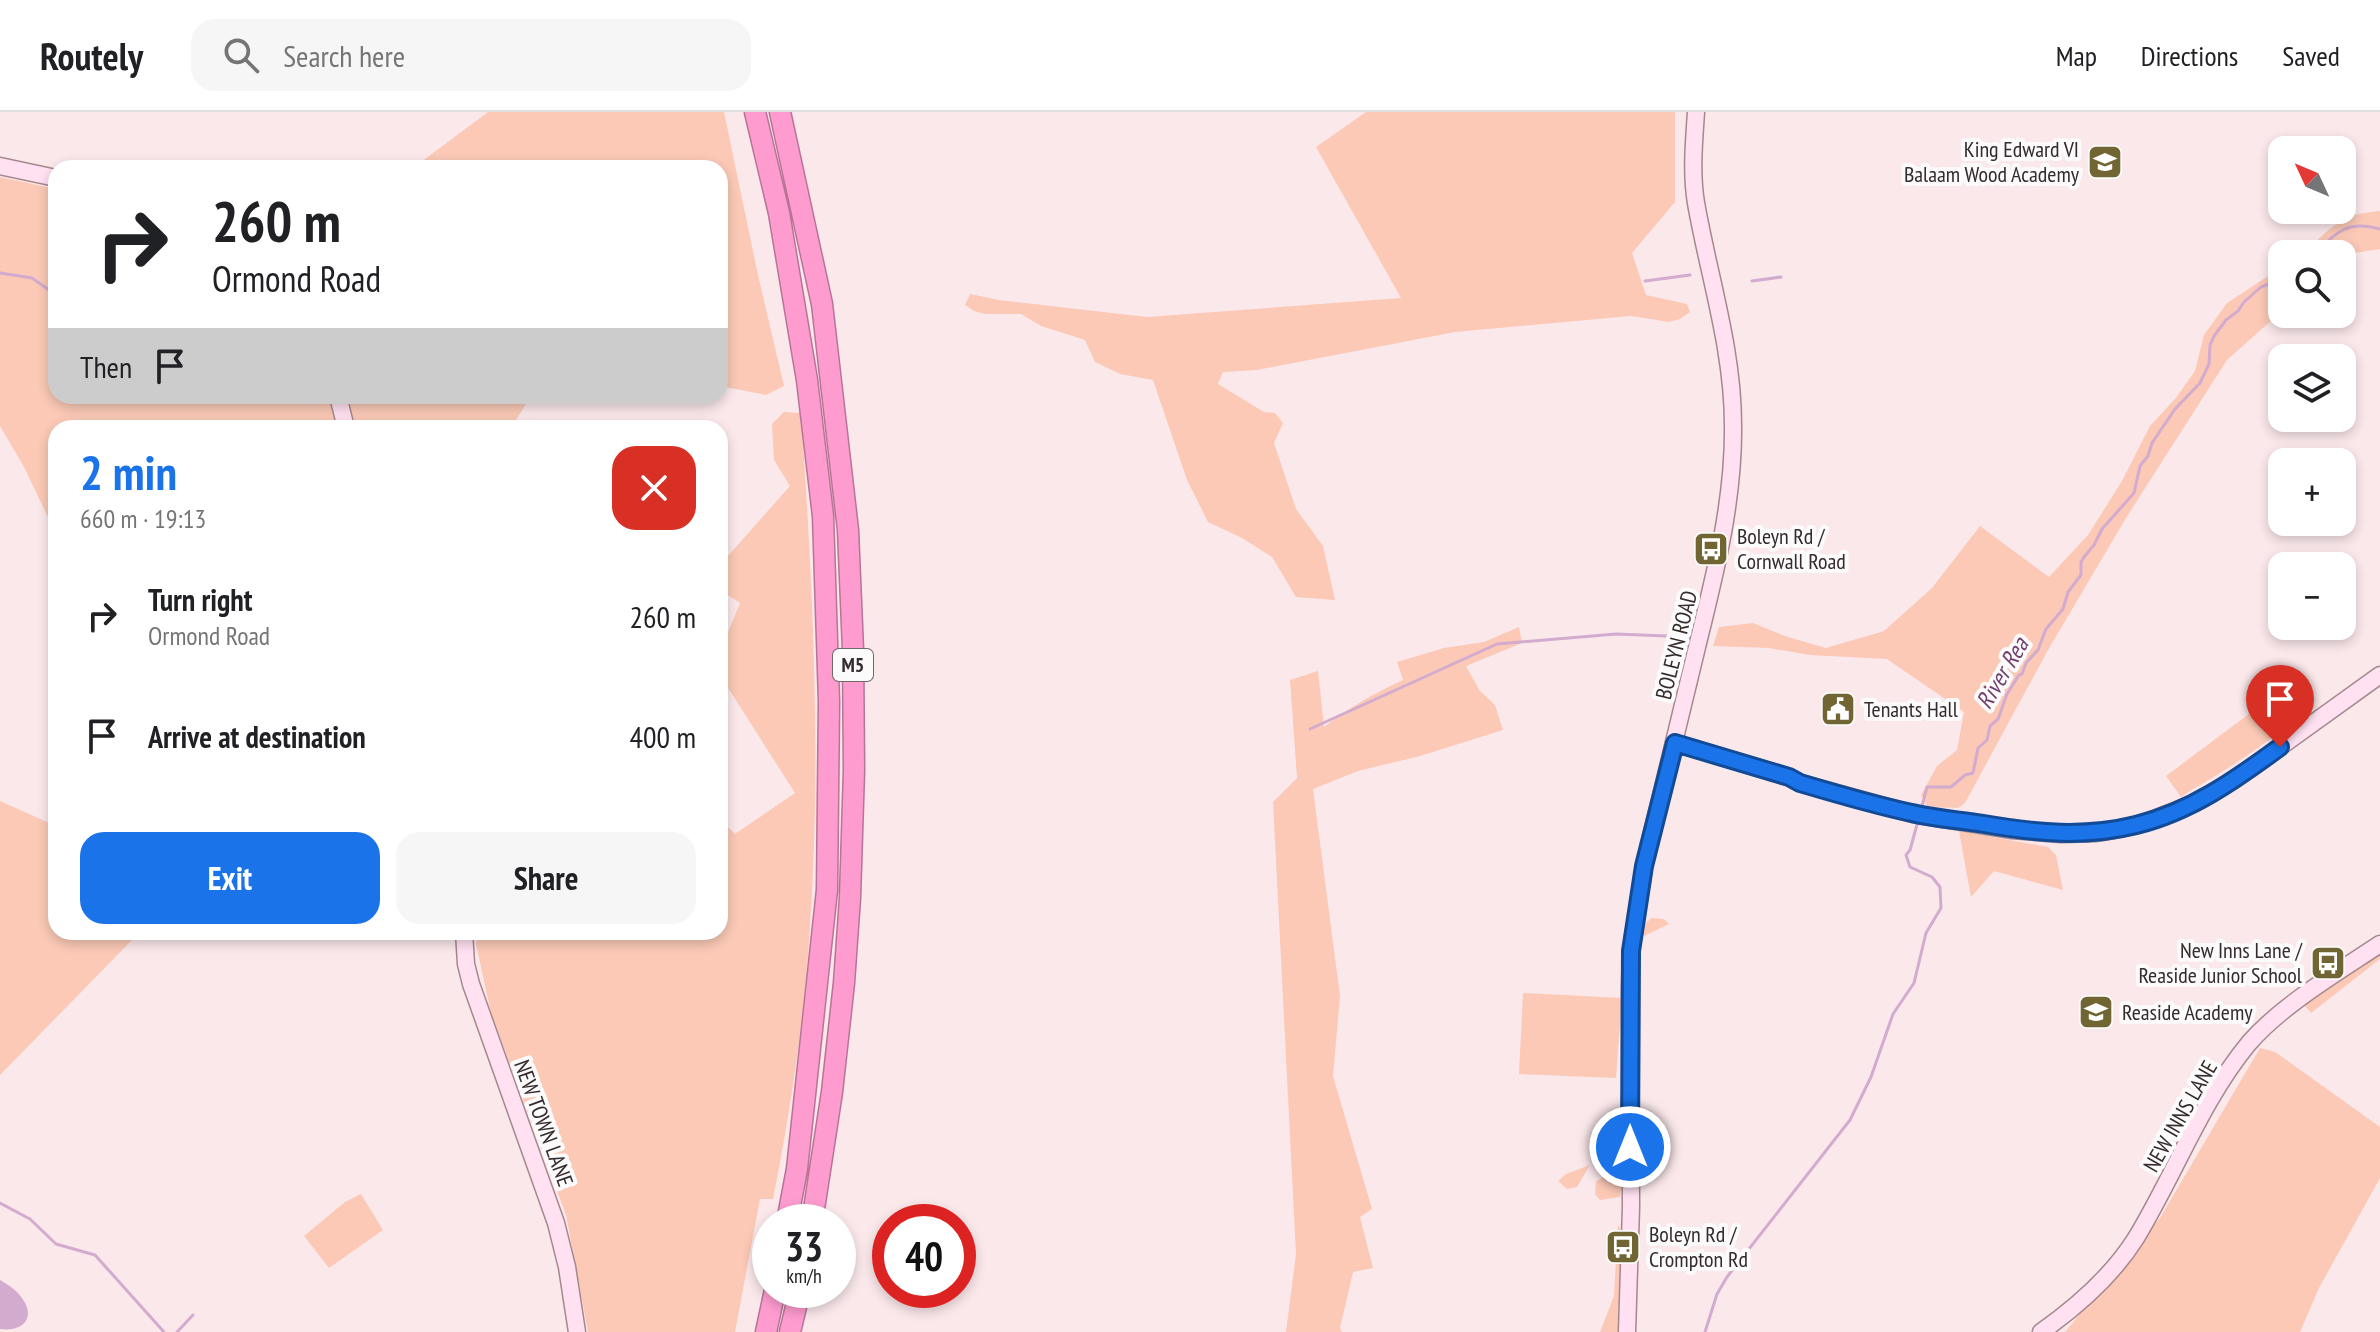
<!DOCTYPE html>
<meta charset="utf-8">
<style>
:root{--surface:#fff;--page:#f6f6f6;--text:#202124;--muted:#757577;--line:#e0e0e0;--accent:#1a73e8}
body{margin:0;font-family:"PT Sans Narrow",sans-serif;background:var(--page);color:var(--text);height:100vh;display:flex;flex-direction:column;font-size:30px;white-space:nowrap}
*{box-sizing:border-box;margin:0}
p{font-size:26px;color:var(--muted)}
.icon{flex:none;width:44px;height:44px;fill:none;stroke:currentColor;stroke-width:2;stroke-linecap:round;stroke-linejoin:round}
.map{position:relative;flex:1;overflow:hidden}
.sheet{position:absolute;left:48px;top:308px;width:680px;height:520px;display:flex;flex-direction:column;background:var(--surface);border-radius:24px;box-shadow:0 4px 12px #0003}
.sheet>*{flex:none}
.top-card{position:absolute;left:48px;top:48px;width:680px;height:244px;border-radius:24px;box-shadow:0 4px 12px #0003;background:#fff;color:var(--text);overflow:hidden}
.needle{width:52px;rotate:314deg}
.controls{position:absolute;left:2268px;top:24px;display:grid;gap:16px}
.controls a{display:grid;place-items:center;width:88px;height:88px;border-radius:16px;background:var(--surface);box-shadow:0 4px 12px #0003;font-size:40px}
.speed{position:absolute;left:752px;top:1092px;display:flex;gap:16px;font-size:40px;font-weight:700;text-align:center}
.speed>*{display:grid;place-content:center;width:104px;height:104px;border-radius:50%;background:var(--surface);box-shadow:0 4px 12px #0003;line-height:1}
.speed small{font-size:20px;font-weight:400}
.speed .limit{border:12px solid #d22;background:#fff;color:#111}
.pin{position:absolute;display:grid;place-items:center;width:68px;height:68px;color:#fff;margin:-82px -34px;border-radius:50% 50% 50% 0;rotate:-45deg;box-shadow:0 0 8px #0007}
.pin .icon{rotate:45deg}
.me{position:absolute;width:88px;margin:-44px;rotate:0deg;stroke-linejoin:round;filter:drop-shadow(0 0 6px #0008)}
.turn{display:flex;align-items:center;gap:28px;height:168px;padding:0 32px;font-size:36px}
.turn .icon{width:104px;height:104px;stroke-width:2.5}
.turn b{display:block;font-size:56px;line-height:68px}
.then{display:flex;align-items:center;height:76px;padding:0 32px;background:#0003;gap:16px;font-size:30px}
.round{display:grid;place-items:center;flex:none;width:84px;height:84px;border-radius:24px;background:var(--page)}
.headline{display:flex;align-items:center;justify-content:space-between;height:136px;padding:0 32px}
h1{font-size:48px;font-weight:700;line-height:60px;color:var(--accent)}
.action{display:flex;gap:16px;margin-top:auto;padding:16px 32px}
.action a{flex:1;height:92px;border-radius:24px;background:var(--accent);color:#fff;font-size:32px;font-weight:700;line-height:92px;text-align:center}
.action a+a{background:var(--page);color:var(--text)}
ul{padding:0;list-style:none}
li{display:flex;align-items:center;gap:24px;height:120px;padding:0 32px}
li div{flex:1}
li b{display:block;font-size:30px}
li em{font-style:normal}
header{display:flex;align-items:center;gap:48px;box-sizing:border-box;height:112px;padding:0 40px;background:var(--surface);border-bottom:2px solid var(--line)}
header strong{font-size:38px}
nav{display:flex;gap:44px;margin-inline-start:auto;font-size:28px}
.search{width:560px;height:72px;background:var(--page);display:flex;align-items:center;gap:20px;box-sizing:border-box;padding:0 28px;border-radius:24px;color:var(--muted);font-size:30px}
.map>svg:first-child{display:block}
.green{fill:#fbc9b6}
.water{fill:#d2abce}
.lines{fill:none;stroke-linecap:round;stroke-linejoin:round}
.stream{stroke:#d2abce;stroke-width:3}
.secondary-casing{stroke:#a4888d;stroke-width:19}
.highway-casing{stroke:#b87496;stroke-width:23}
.secondary{stroke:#ffe1f1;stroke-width:16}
.highway{stroke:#fe9ccf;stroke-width:20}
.route-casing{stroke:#114b97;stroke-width:20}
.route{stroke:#1a73e8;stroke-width:14}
.labels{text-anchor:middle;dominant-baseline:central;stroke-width:8;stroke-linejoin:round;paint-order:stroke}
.shield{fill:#fbfbfb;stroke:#70696a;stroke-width:2}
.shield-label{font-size:20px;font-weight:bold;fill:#352a2c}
.poi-label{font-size:22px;fill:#352a2c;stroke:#fbfbfb;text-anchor:start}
.street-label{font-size:22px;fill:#352a2c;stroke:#fbfbfb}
.water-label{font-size:24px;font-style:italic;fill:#72406f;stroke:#fbfbfb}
</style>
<header>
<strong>Routely</strong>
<div class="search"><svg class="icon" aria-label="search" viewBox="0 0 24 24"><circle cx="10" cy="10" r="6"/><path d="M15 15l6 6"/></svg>Search here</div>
<nav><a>Map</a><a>Directions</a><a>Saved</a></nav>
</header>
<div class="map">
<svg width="2380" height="1220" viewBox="0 0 2380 1220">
<rect width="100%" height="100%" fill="#fbe8eb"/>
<path class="green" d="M488,0H724L758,163L784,274L766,283L720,274V56H413Z
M1366,0H1675V90L1632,141L1646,183L1687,192L1690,200L1680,207L1669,210L1631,204L1455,220L1257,258L1223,260L1218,272L1264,300L1275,301L1283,311L1274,331L1296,397L1323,434L1335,488L1296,485L1272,445L1242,426L1208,410L1187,368L1153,268L1120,262L1095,250L1085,228L1041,214L1021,202H985L974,199L965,193L970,182L999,188L1147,205L1401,186L1316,35Z
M0,65L56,77V284H531L511,316H56V422L24,355L0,314Z
M2380,99V137L2342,143L2303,142C2331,116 2339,102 2380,99Z
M2282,155V199L2227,248L2126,406L2048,538L1965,691L1958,696L1928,695L1921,683L1937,654L1957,638L1964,600L1887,547L1810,543L1769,536L1713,534L1719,515L1753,511L1785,524L1826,536L1884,519L1932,476L1980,414L2049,465L2088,423L2122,369L2150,314L2175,287L2195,259L2204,223L2227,191Z
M784,300L801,301C813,477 822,653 809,829C803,915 790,1001 773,1087H760L735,1220H588L566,1103L491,901L476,832L478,820H720V707L735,722L795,681L723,568L721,537L740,491L720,478V453L790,374L774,348L772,312Z
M1519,515L1522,531L1466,554L1480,579L1495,593L1503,618L1420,644L1358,659L1313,677L1340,884L1333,964L1372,1097L1360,1105L1373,1156L1353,1160L1340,1216L1342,1220H1286L1296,1142L1273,690L1297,666L1290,568L1318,559L1324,615C1349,596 1374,581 1403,568L1397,550L1444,536L1484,530Z
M2273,584C2278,593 2285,602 2282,613C2275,631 2200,672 2181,685L2166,664Z
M0,689L56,714V820H127L132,828L0,963Z
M1959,719L2048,735L2056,743L2063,778L1994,759L1971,785Z
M1652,806L1664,807L1669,812L1642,825L1643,813Z
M2380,837V847L2311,901L2305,894L2306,889Z
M1523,881L1622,886L1616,966L1519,962Z
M2260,936L2275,940L2380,1015V1066L2319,1176L2300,1220H2065L2160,1106Z
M1590,1053L1577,1075L1567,1077L1558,1069L1566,1062Z
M1623,1059L1620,1085L1600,1088L1595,1082L1596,1070L1604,1064Z
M361,1082L383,1118L329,1156L304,1124L345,1090Z
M1618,1113C1629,1126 1621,1199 1620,1220H1600L1614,1184Z"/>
<path class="water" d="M0,1168C9,1173 19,1180 24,1189C36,1209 19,1220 0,1217Z"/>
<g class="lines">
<path class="stream" d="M2316,142C2335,119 2350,108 2380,117
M0,161L32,166L56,183
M1645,169L1690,163
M1752,169L1781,165
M1310,617L1497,532L1616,522L1692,525
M1921,698L1927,675H1951L1965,663L1973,661L1978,636L1987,628L1990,614L1998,607L2007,582L2019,563L2022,562L2026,551L2038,538L2046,517L2063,497L2068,480L2081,463V450L2084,445L2094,433L2102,417L2134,381L2140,354L2148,344L2152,331L2175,297L2200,271L2209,252L2210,233L2214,224L2226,208L2238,199L2244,190L2261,175L2282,167
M0,1091L30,1107L56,1132L95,1143L164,1220
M177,1220L193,1203
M1705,1220L1717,1182L1727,1165L1850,1008L1871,965L1893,902L1914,871L1926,821L1941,796L1940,775L1932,765L1910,755L1906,743L1910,738L1918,709"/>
<g class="secondary-casing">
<path id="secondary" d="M0,54L56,66
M338,284L346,316
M1675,631L1789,665L1800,671L1913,702L2012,718L2061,722L2095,721L2114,718L2138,713L2195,691L2234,668L2380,563
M464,820L466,852L471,872L556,1111L567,1155L577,1220
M1627,1220L1631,1095L1630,878L1631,839L1644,754C1661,681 1680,608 1697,535C1715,462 1734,389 1733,313C1733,237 1709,165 1696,91C1691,61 1694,30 1696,0
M2041,1220C2078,1194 2112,1164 2136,1126C2175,1062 2201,989 2249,931C2282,893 2338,860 2380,832"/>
</g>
<g class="highway-casing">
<path id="highway" d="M755,0L779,101L807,268L823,404L829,590L827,778L797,1057L787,1110
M780,0L822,192L848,418L853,538L854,658L850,786L844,871L832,980L812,1110
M766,1220L775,1178
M790,1220L800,1178"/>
</g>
<use href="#secondary" class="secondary"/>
<use href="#highway" class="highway"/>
</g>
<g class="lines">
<g class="route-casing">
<path id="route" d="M1630,1035L1631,839L1644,754L1675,631L1789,665L1800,671C1837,682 1874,693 1912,701C1936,707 1960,708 1984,712C2036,721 2084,726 2136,713C2190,700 2235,668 2280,635"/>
</g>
<use href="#route" class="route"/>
</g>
<defs>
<g id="school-square" transform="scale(1.8)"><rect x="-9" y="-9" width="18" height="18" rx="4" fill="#716633" stroke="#fbfbfb"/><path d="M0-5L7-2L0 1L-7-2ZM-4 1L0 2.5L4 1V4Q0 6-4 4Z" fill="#fff"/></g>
<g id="bus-square" transform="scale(1.8)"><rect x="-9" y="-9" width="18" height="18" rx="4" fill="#716633" stroke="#fbfbfb"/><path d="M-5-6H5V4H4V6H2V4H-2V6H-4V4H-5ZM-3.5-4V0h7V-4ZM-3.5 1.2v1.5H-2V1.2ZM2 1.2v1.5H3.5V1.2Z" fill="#fff"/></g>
<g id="civic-square" transform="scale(1.8)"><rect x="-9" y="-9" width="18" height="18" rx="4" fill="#716633" stroke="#fbfbfb"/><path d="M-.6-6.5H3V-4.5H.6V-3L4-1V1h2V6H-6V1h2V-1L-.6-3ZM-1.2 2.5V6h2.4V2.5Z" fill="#fff"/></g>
</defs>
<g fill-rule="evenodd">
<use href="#school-square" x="2105" y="50"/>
<use href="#bus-square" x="1711" y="437"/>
<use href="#civic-square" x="1838" y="597"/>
<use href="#bus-square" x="2328" y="851"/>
<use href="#school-square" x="2096" y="900"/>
<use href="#bus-square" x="1623" y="1135"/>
</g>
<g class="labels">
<rect class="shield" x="833" y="537" width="40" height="32" rx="6"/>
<g class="shield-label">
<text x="853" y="553">M5</text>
</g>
<g class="poi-label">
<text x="2079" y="37" text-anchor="end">King Edward VI<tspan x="2079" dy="25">Balaam Wood Academy</tspan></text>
<text x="1737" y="424">Boleyn Rd /<tspan x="1737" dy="25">Cornwall Road</tspan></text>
<text x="1864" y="597">Tenants Hall</text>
<text x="2302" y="838" text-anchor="end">New Inns Lane /<tspan x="2302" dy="25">Reaside Junior School</tspan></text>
<text x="2122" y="900">Reaside Academy</text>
<text x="1649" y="1122">Boleyn Rd /<tspan x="1649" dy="25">Crompton Rd</tspan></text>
</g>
<g class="street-label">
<text transform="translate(1676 533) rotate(-76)">BOLEYN ROAD</text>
<text transform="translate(2180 1004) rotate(-60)">NEW INNS LANE</text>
<text transform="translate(544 1011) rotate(70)">NEW TOWN LANE</text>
</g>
<g class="water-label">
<text transform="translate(2002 561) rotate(-59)">River Rea</text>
</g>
</g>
</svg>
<div class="controls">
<a><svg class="needle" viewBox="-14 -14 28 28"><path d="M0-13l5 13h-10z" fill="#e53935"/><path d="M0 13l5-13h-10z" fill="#757577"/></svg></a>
<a><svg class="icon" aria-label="search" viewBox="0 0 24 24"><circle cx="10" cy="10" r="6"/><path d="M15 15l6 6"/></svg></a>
<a><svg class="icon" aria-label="layers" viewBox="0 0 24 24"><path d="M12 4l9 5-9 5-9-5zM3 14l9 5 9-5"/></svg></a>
<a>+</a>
<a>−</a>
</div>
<div class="speed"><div>33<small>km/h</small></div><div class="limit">40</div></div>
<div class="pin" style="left:2280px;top:635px;background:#d93025"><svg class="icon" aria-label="arrive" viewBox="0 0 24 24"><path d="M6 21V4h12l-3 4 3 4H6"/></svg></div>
<svg class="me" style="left:1630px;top:1035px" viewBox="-20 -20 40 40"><circle r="17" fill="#1a73e8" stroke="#fff" stroke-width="3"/><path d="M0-11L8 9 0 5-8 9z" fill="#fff"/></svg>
<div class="top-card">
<div class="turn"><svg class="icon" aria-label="right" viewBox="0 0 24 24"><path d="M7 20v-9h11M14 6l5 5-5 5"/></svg><div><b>260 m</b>Ormond Road</div></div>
<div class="then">Then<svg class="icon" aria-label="arrive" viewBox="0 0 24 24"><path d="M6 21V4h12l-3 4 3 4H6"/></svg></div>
</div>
<section class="sheet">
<div class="headline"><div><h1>2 min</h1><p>660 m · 19:13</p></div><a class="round" style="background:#d93025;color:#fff"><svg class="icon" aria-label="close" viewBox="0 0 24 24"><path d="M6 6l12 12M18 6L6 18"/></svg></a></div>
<ul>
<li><svg class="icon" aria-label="right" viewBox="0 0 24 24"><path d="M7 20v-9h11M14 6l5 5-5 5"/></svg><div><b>Turn right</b><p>Ormond Road</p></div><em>260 m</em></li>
<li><svg class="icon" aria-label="arrive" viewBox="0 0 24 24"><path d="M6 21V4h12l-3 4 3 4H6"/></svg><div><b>Arrive at destination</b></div><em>400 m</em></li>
</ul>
<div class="action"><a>Exit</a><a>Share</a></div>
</section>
</div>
